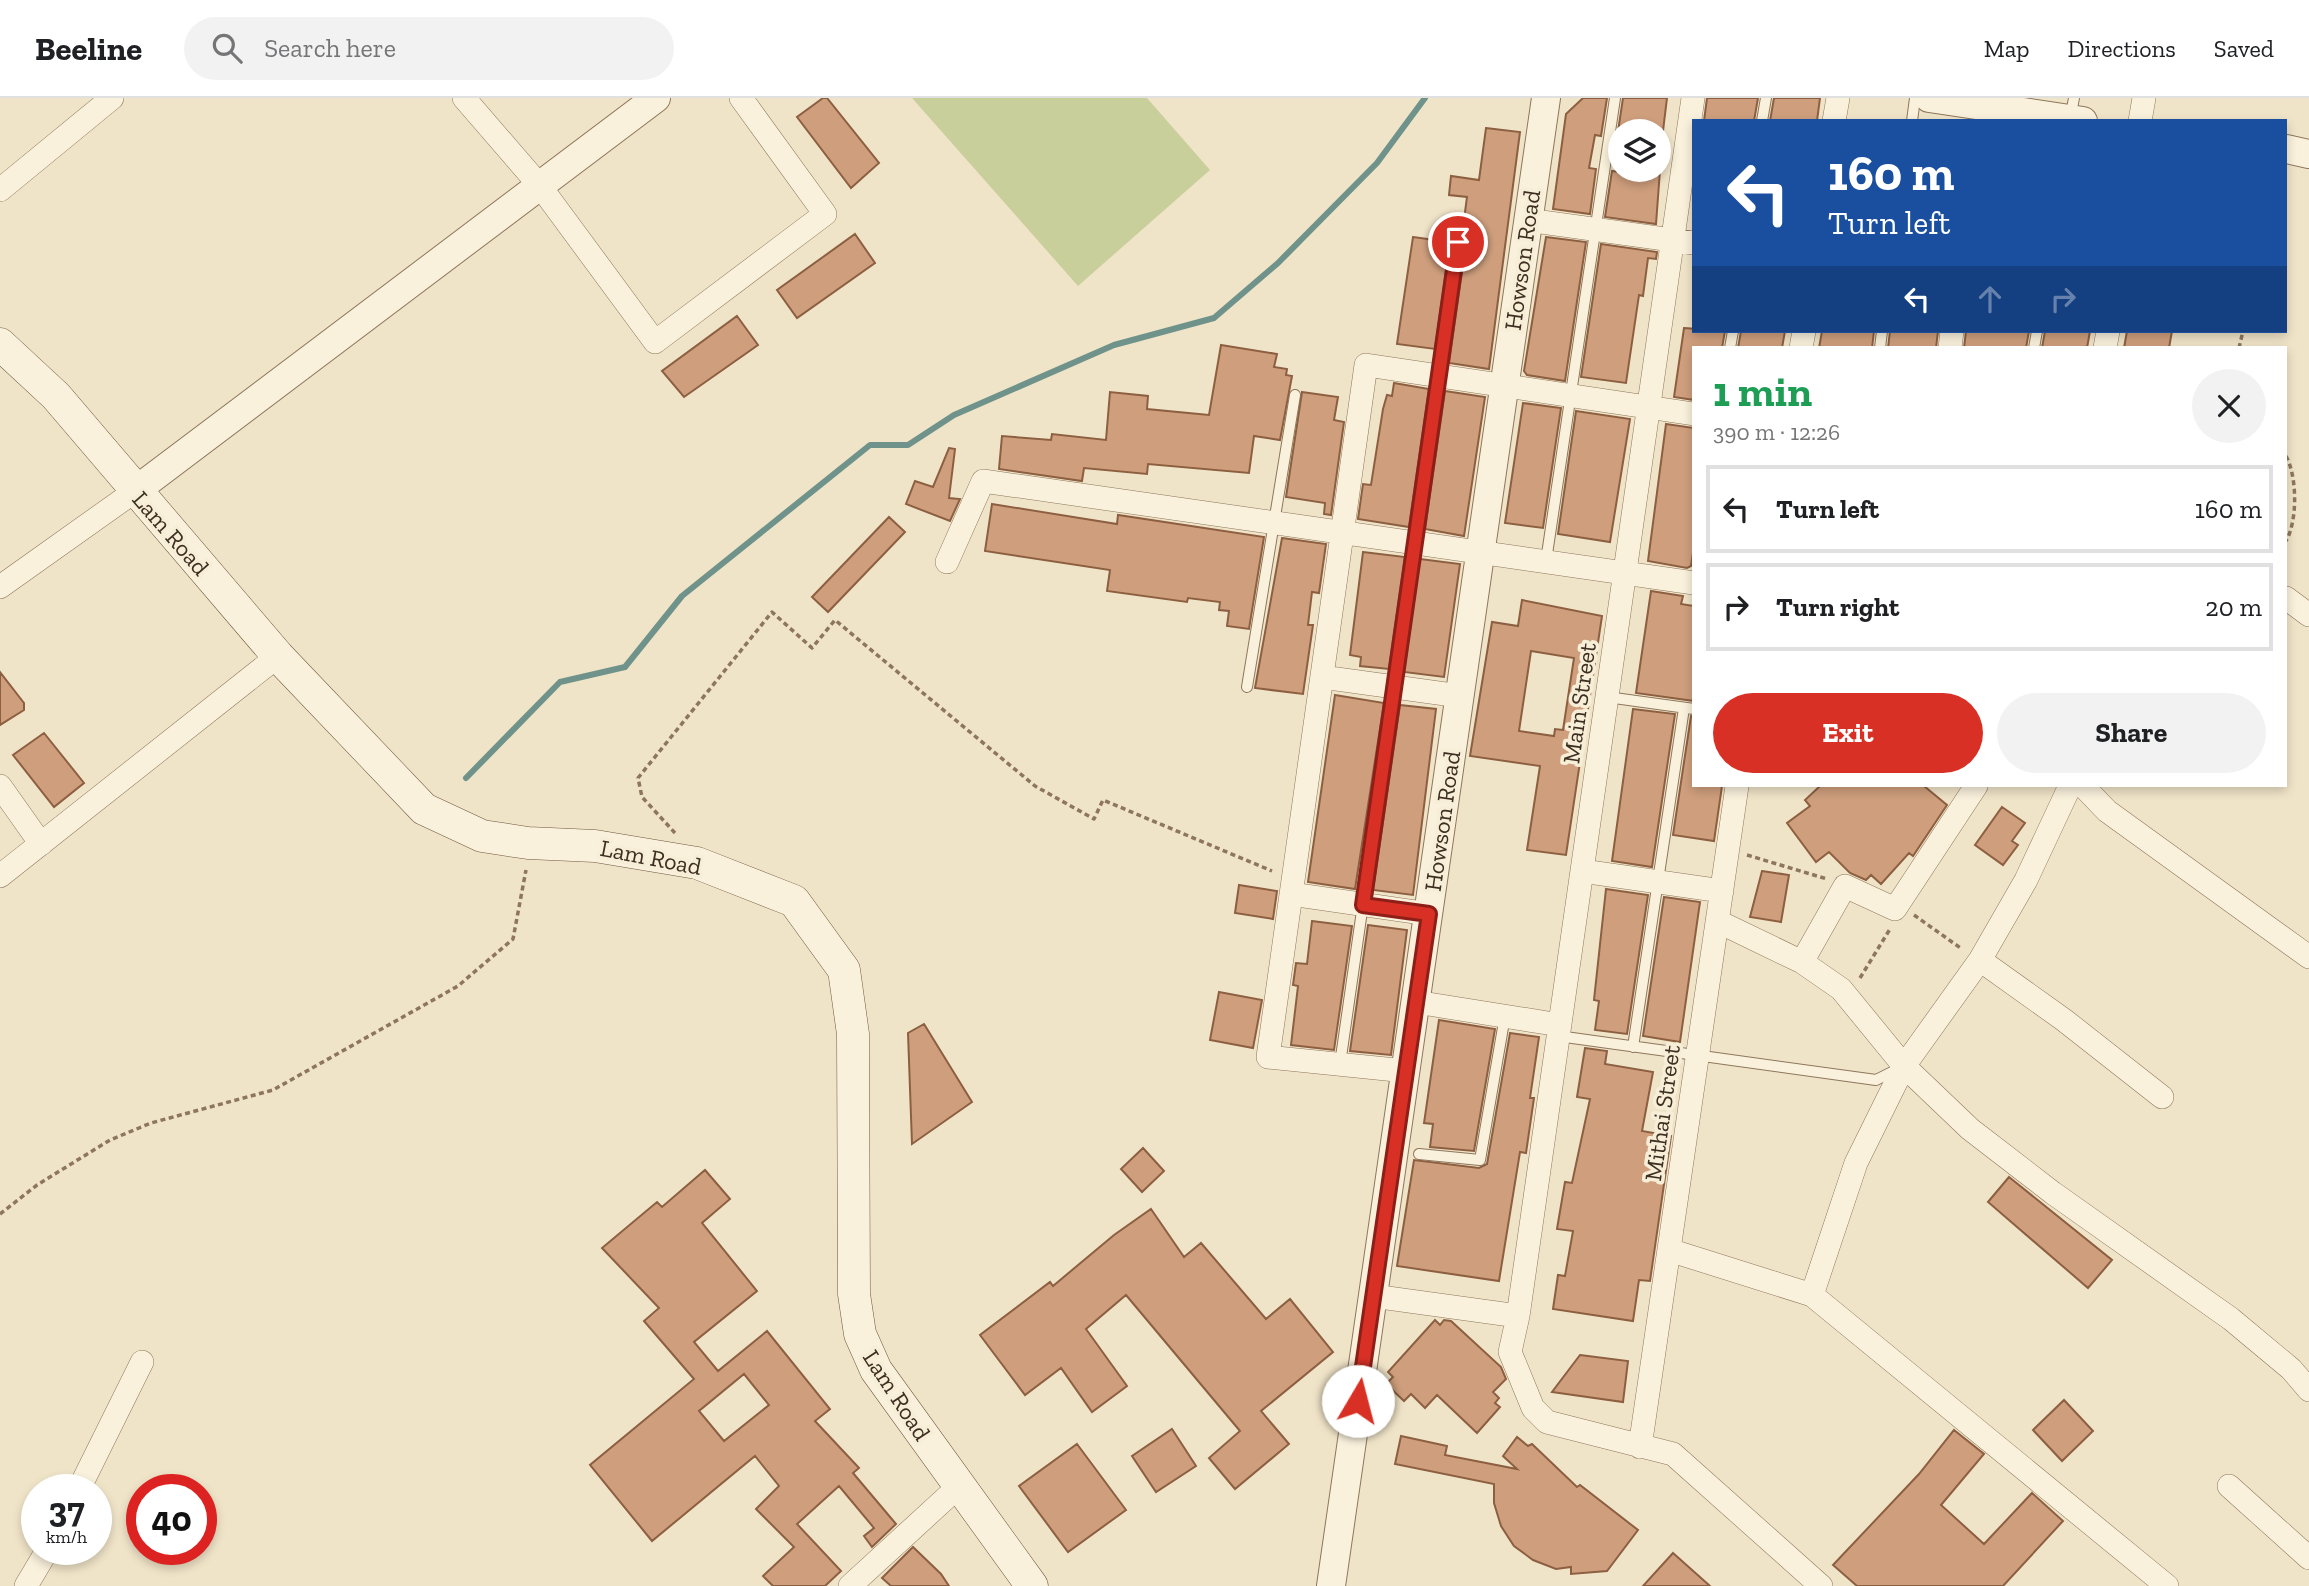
<!DOCTYPE html>
<meta charset="utf-8">
<style>
:root{--surface:#fff;--page:#f2f2f2;--text:#202124;--muted:#757577;--line:#e0e0e0;--accent:#d93025}
body{margin:0;font-family:"Zilla Slab",serif;background:var(--page);color:var(--text);height:100vh;display:flex;flex-direction:column;font-size:26px;white-space:nowrap}
*{box-sizing:border-box;margin:0}
p{font-size:23px;color:var(--muted)}
.icon{flex:none;width:38px;height:38px;fill:none;stroke:currentColor;stroke-width:2;stroke-linecap:round;stroke-linejoin:round}
.map{position:relative;flex:1;overflow:hidden}
.sheet{position:absolute;left:1692px;top:248px;width:595px;height:441px;display:flex;flex-direction:column;background:var(--surface);border-radius:0px;box-shadow:0 4px 10px #0003}
.sheet>*{flex:none}
.top-card{position:absolute;left:1692px;top:21px;width:595px;height:214px;border-radius:0px;box-shadow:0 4px 10px #0003;background:#1a4fa0;color:#fff;overflow:hidden}
.fabs{position:absolute;left:1608px;top:21px;display:grid;gap:14px}
.fabs a{display:grid;place-items:center;width:63px;height:63px;border-radius:50%;background:var(--surface);box-shadow:0 4px 10px #0003;font-size:35px}
.speed{position:absolute;left:21px;top:1376px;display:flex;gap:14px;font-size:35px;font-weight:700;text-align:center}
.speed>*{display:grid;place-content:center;width:91px;height:91px;border-radius:50%;background:var(--surface);box-shadow:0 4px 10px #0003;line-height:1}
.speed small{font-size:18px;font-weight:400}
.speed .limit{border:10px solid #d22;background:#fff;color:#111}
.pin{position:absolute;display:grid;place-items:center;width:60px;height:60px;color:#fff;margin:-30px;border:4px solid #fff;border-radius:50%;box-shadow:0 2px 7px #0007}
.me{position:absolute;width:77px;margin:-38px;rotate:8deg;stroke-linejoin:round;filter:drop-shadow(0 0 5px #0008)}
.turn{display:flex;align-items:center;gap:24px;height:147px;padding:0 21px;font-size:32px}
.turn .icon{width:91px;height:91px;stroke-width:2.5}
.turn b{display:block;font-size:49px;line-height:60px}
.lanes{display:flex;align-items:center;height:66px;padding:0 21px;background:#0003;justify-content:center;gap:35px;direction:ltr}
.lanes .off{opacity:.35}
.round{display:grid;place-items:center;flex:none;width:74px;height:74px;border-radius:37px;background:var(--page)}
.summary{display:flex;align-items:center;justify-content:space-between;height:119px;padding:0 21px}
h1{font-size:42px;font-weight:700;line-height:52px;color:#1e9e55}
.cta{display:flex;gap:14px;margin-top:auto;padding:14px 21px}
.cta a{flex:1;height:80px;border-radius:42px;background:var(--accent);color:#fff;font-size:28px;font-weight:700;line-height:80px;text-align:center}
.cta a+a{background:var(--page);color:var(--text)}
ul{padding:0;list-style:none}
li{display:flex;align-items:center;gap:21px;height:88px;margin:0 14px 10px;padding:0 7px;border:4px solid var(--line);border-radius:0px}
li div{flex:1}
li b{display:block;font-size:26px}
li em{font-style:normal}
header{display:flex;align-items:center;gap:42px;box-sizing:border-box;height:98px;padding:0 35px;background:var(--surface);border-bottom:2px solid var(--line)}
header strong{font-size:33px}
nav{display:flex;gap:38px;margin-inline-start:auto;font-size:24px}
.search{width:490px;height:63px;background:var(--page);display:flex;align-items:center;gap:18px;box-sizing:border-box;padding:0 24px;border-radius:38px;color:var(--muted);font-size:26px}
.map>svg:first-child{display:block}
.green{fill:#c9cf9b}
.lines{fill:none;stroke-linecap:round;stroke-linejoin:round}
.stream{stroke:#6f938a;stroke-width:6}
.building{fill:#cf9f7d;stroke:#8d5f41;stroke-width:2;fill-rule:evenodd}
.service-casing{stroke:#8d765c;stroke-width:12}
.minor-casing{stroke:#8d765c;stroke-width:24}
.tertiary-casing{stroke:#8d765c;stroke-width:30}
.secondary-casing{stroke:#6f573f;stroke-width:33}
.path{stroke:#8d765c;stroke-width:3.5;stroke-dasharray:5 3.5;stroke-linecap:butt}
.service{stroke:#faf1dc;stroke-width:10}
.minor{stroke:#faf1dc;stroke-width:23}
.tertiary{stroke:#faf1dc;stroke-width:28}
.secondary{stroke:#faf1dc;stroke-width:32}
.route-casing{stroke:#8d1f18;stroke-width:18}
.route{stroke:#d93025;stroke-width:12}
.labels{text-anchor:middle;dominant-baseline:central;stroke-width:7;stroke-linejoin:round;paint-order:stroke}
.street-label{font-size:24px;fill:#3d2e20;stroke:#f7eed8}
</style>
<header>
<strong>Beeline</strong>
<div class="search"><svg class="icon" aria-label="search" viewBox="0 0 24 24"><circle cx="10" cy="10" r="6"/><path d="M15 15l6 6"/></svg>Search here</div>
<nav><a>Map</a><a>Directions</a><a>Saved</a></nav>
</header>
<div class="map">
<svg width="2309" height="1488" viewBox="0 0 2309 1488">
<rect width="100%" height="100%" fill="#f0e4c8"/>
<path class="green" d="M912,0H1147L1210,72L1078,188Z"/>
<g class="lines">
<path class="stream" d="M466,680L560,584L625,569L682,498L870,347H908L954,317L1114,247L1214,220L1278,165L1377,65L1425,0"/>
</g>
<path class="building" d="M823,0H827L879,65L851,90L797,19Z
M1583,0H1607L1601,38L1595,37L1589,70L1596,71L1590,116L1553,111L1566,16Z
M1623,0H1667L1663,33H1620V41L1617,40Z
M1707,0H1758L1754,23H1704Z
M1774,0H1820L1817,23H1770Z
M1486,30L1520,34L1489,271L1449,265L1466,145L1462,137L1467,99L1449,97L1451,78L1479,82Z
M1626,72H1660L1656,126L1605,119L1612,73L1626,75Z
M855,136L875,165L797,220L777,192Z
M1413,139L1450,144L1435,251L1397,246Z
M1546,139L1586,144L1565,283L1527,277L1524,273Z
M1601,146L1657,154L1656,161L1648,160L1643,198L1639,197L1626,285L1581,279Z
M737,218L758,247L684,299L662,273Z
M1684,230L1725,233L1722,250H1694V302L1674,299Z
M1741,233H1785L1782,250H1738Z
M1822,233H1874L1872,250H1819Z
M1890,233H1938L1936,250H1888Z
M1966,233H2029L2026,250H1964Z
M2045,233H2090L2087,250H2042Z
M2127,233H2172L2169,250H2124Z
M1221,247L1277,256L1274,269L1287,271L1286,277L1292,278L1280,342L1254,338L1249,375L1148,366L1147,376L1084,370L1082,383L999,371L1002,338L1051,342L1052,336L1106,342L1110,294L1148,298L1147,311L1209,317Z
M1394,285L1429,291L1409,429L1358,421L1363,386L1371,387L1383,311L1387,297L1392,298Z
M1445,293L1485,299L1464,438L1425,431Z
M1302,294L1338,299L1334,322L1344,324L1331,417L1324,416L1325,405L1286,399Z
M1523,305L1561,310L1543,430L1505,425Z
M1576,313L1630,321L1610,444L1558,436Z
M1666,326L1694,330V448L1691,468L1687,470L1648,463Z
M949,350L955,351L949,400L960,401L950,423L906,406L915,383L933,389Z
M992,406L1117,426L1118,417L1264,439L1249,531L1227,528L1229,513L1219,512L1220,504L1188,500L1187,504L1107,493L1110,472L985,453Z
M889,419L905,434L828,514L812,499Z
M1282,440L1326,446L1319,495L1312,494L1308,527H1313L1303,596L1255,590Z
M1363,454L1405,459L1389,571L1360,568L1361,559L1350,557Z
M1420,461L1460,466L1444,579L1404,574Z
M1651,493L1683,498L1681,506L1694,508V603L1636,595Z
M1522,502L1602,518L1566,757L1527,752L1540,668L1470,658L1492,524L1518,528ZM1531,553L1574,560L1563,632L1555,631L1554,638L1519,633Z
M0,574L24,605V612L0,627Z
M1335,597L1384,605L1355,791L1308,784Z
M1400,607L1436,611L1413,797L1373,792Z
M1633,611L1675,616L1652,769L1612,763Z
M1691,618L1694,619V688H1722L1714,743L1673,737Z
M44,635L84,685L54,709L13,657Z
M1820,688H1924L1947,707L1913,758L1909,755L1881,786L1871,777L1866,782L1850,775L1829,754L1816,764L1787,725L1810,708L1805,702Z
M2002,709L2025,725L2012,743L2018,747L2003,767L1975,747Z
M1762,773L1789,777L1781,824L1750,819Z
M1239,787L1277,793L1273,821L1235,815Z
M1606,791L1648,797L1627,936L1595,932L1599,903L1594,902Z
M1664,799L1700,804L1680,944L1643,938Z
M1312,823L1352,828L1334,952L1291,947L1298,888L1293,887L1296,865L1307,866Z
M1368,827L1407,832L1391,957L1350,953Z
M1219,894L1262,902L1253,950L1210,942Z
M1439,922L1495,931L1474,1053L1430,1049L1433,1026L1424,1025Z
M924,926L972,1004L912,1046L908,935Z
M1510,935L1539,939L1530,1000H1534L1526,1055L1520,1054L1499,1183L1397,1168L1414,1062L1479,1070L1487,1066Z
M1585,950L1607,953L1605,966L1653,974L1642,1033L1671,1038L1650,1183L1639,1182L1633,1223L1553,1211L1558,1177L1565,1178L1573,1133L1557,1131L1565,1084L1572,1085L1590,1001L1577,999Z
M1143,1050L1164,1073L1142,1094L1121,1071Z
M705,1072L730,1101L702,1125L757,1193L694,1244L718,1273L767,1233L830,1311L815,1323L859,1370L853,1375L896,1426L872,1449L864,1438L874,1430L839,1388L797,1426L841,1473L825,1488H773L763,1478L794,1449L756,1411L779,1388L755,1358L652,1443L590,1367L694,1281L644,1223L659,1210L602,1150L657,1104L662,1109ZM744,1276L769,1307L724,1343L699,1313Z
M2009,1079L2112,1162L2088,1190L1988,1104Z
M1151,1111L1184,1159L1201,1145L1266,1221L1290,1201L1333,1254L1261,1313L1289,1346L1235,1391L1209,1360L1240,1333L1126,1197L1086,1231L1127,1288L1092,1314L1061,1270L1025,1297L980,1237L1050,1184L1053,1188L1114,1137Z
M1435,1222L1440,1227L1444,1222L1451,1223L1501,1269L1506,1281L1493,1294L1499,1300L1495,1305L1500,1309L1477,1335L1437,1297L1425,1310L1411,1296L1404,1303L1386,1286L1393,1279L1388,1274Z
M1580,1257L1628,1263L1623,1304L1552,1294Z
M2064,1302L2093,1333L2062,1363L2033,1332Z
M1172,1331L1196,1368L1156,1394L1132,1358Z
M1954,1332L1984,1356L1941,1407L1984,1446L2032,1395L2063,1423L2003,1488H1857L1833,1467L1919,1376Z
M1401,1338L1447,1348L1445,1357L1517,1371L1503,1358L1517,1339L1528,1348L1532,1346L1577,1389L1580,1387L1638,1432L1607,1473L1571,1476V1469L1556,1471L1533,1462L1514,1448L1501,1428L1494,1405V1386L1395,1366Z
M1077,1346L1126,1412L1068,1454L1019,1388Z
M913,1449L941,1476L949,1488H891L882,1480Z
M1673,1455L1710,1488H1643Z"/>
<g class="lines">
<g class="service-casing">
<path id="service" d="M2070,21L2074,0
M1762,23L1766,0
M1912,23L1915,0
M1730,250L1733,233
M1880,250L1882,233
M2034,250L2037,233
M1546,463L1615,0
M1247,589L1295,297
M1607,599L1694,611
M1558,938L1876,982L1898,971
M1633,949L1684,610
M1340,966L1458,144
M1419,1056L1480,1062L1505,918"/>
</g>
<g class="minor-casing">
<path id="minor" d="M464,0L540,88L655,244L825,116L741,0
M1693,0L1518,1218L1510,1254L1533,1310L1547,1324L1673,1356L1821,1488
M1834,23L1838,0
M2140,23L2144,0
M0,92L112,0
M1527,122L1694,145
M1801,250L1804,233
M1950,250L1952,233
M2105,250L2108,233
M947,464L983,383L1694,485
M0,489L135,393
M2286,500L2309,517
M1322,579L1460,598
M0,688L41,746
M2083,688L2107,713L2309,859
M1582,773L1722,793
M0,778L278,558
M1291,796L1429,816
M1717,823L1802,864L1841,891L1904,968L1970,1031L2053,1095L2231,1221L2291,1271L2309,1292
M1980,862L2064,922L2162,999
M1802,864L1845,788L1895,811L1976,688
M1416,904L1560,927
M1406,973L1268,959L1366,267L1694,316
M1669,1152L1812,1197L2167,1488
M1812,1197L1856,1065L1904,968L1980,862L2026,782L2070,688
M1373,1198L1518,1218
M1640,1349L1737,688
M2229,1388L2309,1460
M79,1391L142,1264
M26,1488L48,1451
M850,1488L958,1389"/>
</g>
<g class="tertiary-casing">
<path id="tertiary" d="M1929,0L2083,23
M2286,51L2309,56
M135,393L656,0
M1331,1488L1546,0"/>
</g>
<g class="secondary-casing">
<path id="secondary" d="M0,246L56,298L278,558L424,711L482,738L528,745L595,748L697,765L794,803L844,872L853,936L854,1196L860,1236L876,1272L1032,1488"/>
</g>
<path class="path" d="M2239,250L2243,233
M2286,358C2297,378 2298,422 2286,443
M675,735L642,699L638,680L772,514L812,550L835,522L1035,688L1094,721L1103,702L1272,773
M1747,757L1827,781
M1914,817L1962,851
M1860,880L1890,831
M0,1116L37,1087L110,1042L151,1025L273,992L458,888L513,841L526,772"/>
<use href="#service" class="service"/>
<use href="#minor" class="minor"/>
<use href="#tertiary" class="tertiary"/>
<use href="#secondary" class="secondary"/>
</g>
<g class="lines">
<g class="route-casing">
<path id="route" d="M1358,1303L1429,816L1363,807L1458,144"/>
</g>
<use href="#route" class="route"/>
</g>
<g class="labels">
<g class="street-label">
<text transform="translate(1522 162) rotate(-82)">Howson Road</text>
<text transform="translate(171 435) rotate(49)">Lam Road</text>
<text transform="translate(1579 605) rotate(-82)">Main Street</text>
<text transform="translate(1442 723) rotate(-82)">Howson Road</text>
<text transform="translate(651 759) rotate(11)">Lam Road</text>
<text transform="translate(1662 1015) rotate(-82)">Mithai Street</text>
<text transform="translate(897 1297) rotate(57)">Lam Road</text>
</g>
</g>
</svg>
<div class="fabs">
<a><svg class="icon" aria-label="layers" viewBox="0 0 24 24"><path d="M12 4l9 5-9 5-9-5zM3 14l9 5 9-5"/></svg></a>
</div>
<div class="speed"><div>37<small>km/h</small></div><div class="limit">40</div></div>
<div class="pin" style="left:1458px;top:144px;background:#d93025"><svg class="icon" aria-label="arrive" viewBox="0 0 24 24"><path d="M6 21V4h12l-3 4 3 4H6"/></svg></div>
<svg class="me" style="left:1358px;top:1303px" viewBox="-20 -20 40 40"><circle r="19" fill="#fff"/><path d="M0-13L10 11 0 6-10 11z" fill="#d93025"/></svg>
<div class="top-card">
<div class="turn"><svg class="icon" aria-label="left" viewBox="0 0 24 24"><path d="M17 20v-9H6M10 6l-5 5 5 5"/></svg><div><b>160 m</b>Turn left</div></div>
<div class="lanes"><svg class="icon" aria-label="left" viewBox="0 0 24 24"><path d="M17 20v-9H6M10 6l-5 5 5 5"/></svg><svg class="icon off" aria-label="ahead" viewBox="0 0 24 24"><path d="M12 20V5M6 11l6-6 6 6"/></svg><svg class="icon off" aria-label="right" viewBox="0 0 24 24"><path d="M7 20v-9h11M14 6l5 5-5 5"/></svg></div>
</div>
<section class="sheet">
<div class="summary"><div><h1>1 min</h1><p>390 m · 12:26</p></div><a class="round"><svg class="icon" aria-label="close" viewBox="0 0 24 24"><path d="M6 6l12 12M18 6L6 18"/></svg></a></div>
<ul>
<li><svg class="icon" aria-label="left" viewBox="0 0 24 24"><path d="M17 20v-9H6M10 6l-5 5 5 5"/></svg><div><b>Turn left</b></div><em>160 m</em></li>
<li><svg class="icon" aria-label="right" viewBox="0 0 24 24"><path d="M7 20v-9h11M14 6l5 5-5 5"/></svg><div><b>Turn right</b></div><em>20 m</em></li>
</ul>
<div class="cta"><a>Exit</a><a>Share</a></div>
</section>
</div>
